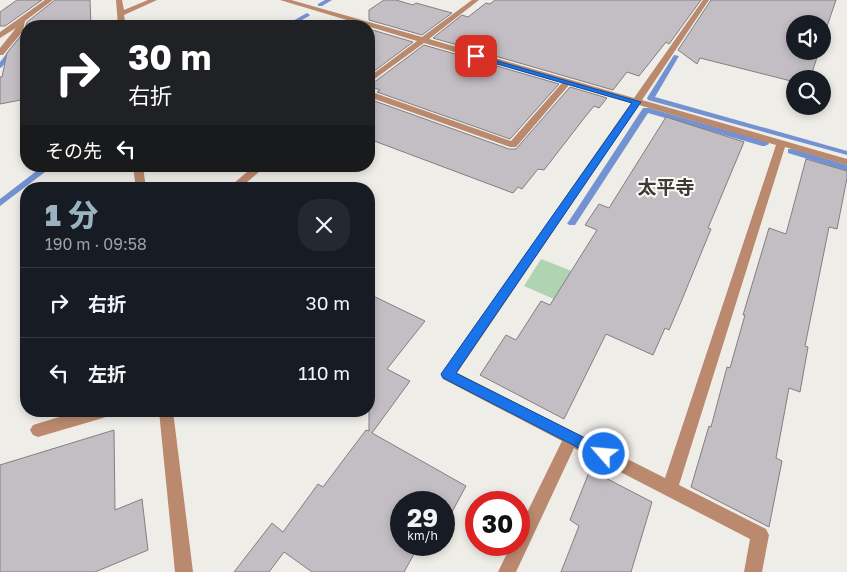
<!DOCTYPE html>
<html lang="ja">
<meta charset="utf-8">
<style>
:root{--surface:#171b24;--page:#242831;--text:#f1f3f6;--muted:#9ea1a6;--line:#363941;--accent:#9bb2c1}
body{margin:0;font-family:"Golos Text","Noto Sans JP",sans-serif;background:var(--page);color:var(--text);height:100vh;display:flex;flex-direction:column;font-size:19px;white-space:nowrap}
*{box-sizing:border-box;margin:0}
p{font-size:16px;color:var(--muted)}
.icon{flex:none;width:28px;height:28px;fill:none;stroke:currentColor;stroke-width:2;stroke-linecap:round;stroke-linejoin:round}
.map{position:relative;flex:1;overflow:hidden}
.sheet{position:absolute;left:20px;top:182px;width:355px;height:235px;display:flex;flex-direction:column;background:var(--surface);border-radius:20px;box-shadow:0 2px 8px #0003}
.sheet>*{flex:none}
.top-card{position:absolute;left:20px;top:20px;width:355px;height:152px;border-radius:20px;box-shadow:0 2px 8px #0003;background:#202124;color:#fff;overflow:hidden}
.tools{position:absolute;left:786px;top:15px;display:grid;gap:10px}
.tools a{display:grid;place-items:center;width:45px;height:45px;border-radius:50%;background:var(--surface);box-shadow:0 2px 8px #0003;font-size:25px}
.speed{position:absolute;left:390px;top:491px;display:flex;gap:10px;font-size:25px;font-weight:700;text-align:center}
.speed>*{display:grid;place-content:center;width:65px;height:65px;border-radius:50%;background:var(--surface);box-shadow:0 2px 8px #0003;line-height:1}
.speed small{font-size:12px;font-weight:400}
.speed .limit{border:8px solid #d22;background:#fff;color:#111}
.pin{position:absolute;display:grid;place-items:center;width:42px;height:42px;color:#fff;margin:-21px;border-radius:10px;box-shadow:0 2px 8px #0006}
.me{position:absolute;width:55px;margin:-28px;rotate:297deg;stroke-linejoin:round;filter:drop-shadow(0 0 4px #0008)}
.turn{display:flex;align-items:center;gap:18px;height:105px;padding:0 25px;font-size:22px}
.turn .icon{width:65px;height:65px;stroke-width:2.5}
.turn b{display:block;font-size:35px;line-height:42px}
.then{display:flex;align-items:center;height:48px;padding:0 25px;background:#0003;gap:10px;font-size:19px}
.round{display:grid;place-items:center;flex:none;width:52px;height:52px;border-radius:20px;background:var(--page)}
.headline{display:flex;align-items:center;justify-content:space-between;height:85px;padding:0 25px}
h1{font-size:30px;font-weight:800;line-height:38px;color:var(--accent)}
ul{padding:0;list-style:none}
li{display:flex;align-items:center;gap:15px;height:70px;padding:0 25px;border-top:1px solid var(--line)}
li div{flex:1}
li b{display:block;font-size:19px}
li em{font-style:normal}
.map>svg:first-child{display:block}
.green{fill:#b0d4b2}
.lines{fill:none;stroke-linecap:round;stroke-linejoin:round}
.stream{fill:#7292d1;fill-rule:evenodd}
.building{fill:#c3bec3;stroke:#837e82}
.minor{fill:#ba896e;fill-rule:evenodd}
.route{fill:#1a73e8;stroke:#114b97}
.labels{text-anchor:middle;dominant-baseline:central;stroke-width:4;stroke-linejoin:round;paint-order:stroke}
.quarter-label{font-size:19px;font-weight:bold;fill:#3b3a35;stroke:#fcfbf5}
</style>
<div class="map">
<svg width="847" height="572" viewBox="0 0 847 572">
<rect width="100%" height="100%" fill="#efede8"/>
<path class="green" d="M541,259L613,287L597,318L524,286Z"/>
<g class="lines">
<path class="stream" d="M325,0H332L322,6H318V4Z
M307,13L310,15L309,16L291,26H284Z
M26,30V36L2,67L0,68V62L24,31Z
M674,55L679,56L655,97L847,151V155L648,100L647,98Z
M643,108H649L768,142L769,144L765,146H762L648,113L575,225H569L567,223L569,221Z
M788,149H794L847,165V171L788,153Z
M43,166H53L0,206V199Z"/>
</g>
<path class="building" d="M17,0H42L5,26H0V12Z
M55,0H90L91,26H26V99L0,104V77H2L7,53L24,32L27,22Z
M384,0H396L413,5L416,3L452,13L422,35L369,20V10Z
M495,0H701L669,44L666,42L639,76L627,72L613,90L433,38L462,15L468,17L486,3L490,4Z
M711,0H836L822,41V24H795V51H819L810,79H795V82L700,58L697,64L678,50Z
M369,29L413,42L369,75Z
M424,45L559,84L510,139L377,92L380,90L369,86Z
M570,87L607,98L599,108L594,106L585,117L544,170L538,169L522,189L518,187L513,193L369,139V99L509,149H516Z
M666,117L744,142L708,228L711,229L681,302L669,330L665,328L653,355L606,334L564,419L480,375L506,335L516,340L541,301L550,305L597,230L585,225L599,204L609,208Z
M806,159L847,171V178L837,229L829,227L805,346L808,347L800,392L789,388L776,458L782,461L769,527L691,487L709,426L711,427L727,367L730,368L745,315H743L769,228L786,234Z
M369,294L425,321L387,369L410,381L372,433L466,486L446,523L444,521V502H401V545H419L404,572H312L284,552L269,572H234L272,523L283,532L318,484L323,487L366,430L369,431Z
M114,430L115,510L142,499L148,550L95,572H0V465Z
M590,470L652,502L631,572H561L579,526L570,520Z"/>
<g class="lines">
<path class="minor" d="M45,0H53L25,21L23,31L3,55H0V48L16,28L0,38V32Z
M116,0H122L124,10L148,0H157L124,15L126,26H118Z
M280,0H291L422,37L472,0H479L429,39L634,98L703,0H709L642,100L847,159V165L785,147L679,485L766,529L769,535L762,572H744L750,539L574,448L516,572H498L511,545H519V529L562,441L443,379L441,375L631,103L569,85L516,147H510L369,97V91L511,141L562,83L424,43L369,83V77L417,41ZM639,105L776,145L665,478L457,373Z
M133,166H143L146,189H136Z
M254,166H266L239,189H227Z
M79,411H110L108,416L103,418L38,437L33,435L30,430L33,425Z
M159,411H173L193,572H175Z"/>
</g>
<path class="route" d="M473,54L641,102L456,373L609,450L611,454L609,459L604,461L443,378L441,374L632,103L473,57Z"/>
<g class="labels">
<g class="quarter-label">
<text x="666" y="186">太平寺</text>
</g>
</g>
</svg>
<div class="tools">
<a><svg class="icon" aria-label="sound" viewBox="0 0 24 24"><path d="M4 9h4l5-4v14l-5-4H4zM17 9q2 3 0 6"/></svg></a>
<a><svg class="icon" aria-label="search" viewBox="0 0 24 24"><circle cx="10" cy="10" r="6"/><path d="M15 15l6 6"/></svg></a>
</div>
<div class="speed"><div>29<small>km/h</small></div><div class="limit">30</div></div>
<div class="pin" style="left:476px;top:56px;background:#d93025"><svg class="icon" aria-label="arrive" viewBox="0 0 24 24"><path d="M6 21V4h12l-3 4 3 4H6"/></svg></div>
<svg class="me" style="left:604px;top:454px" viewBox="-20 -20 40 40"><circle r="17" fill="#1a73e8" stroke="#fff" stroke-width="3"/><path d="M0-11L8 9 0 5-8 9z" fill="#fff"/></svg>
<div class="top-card">
<div class="turn"><svg class="icon" aria-label="right" viewBox="0 0 24 24"><path d="M7 20v-9h11M14 6l5 5-5 5"/></svg><div><b>30 m</b>右折</div></div>
<div class="then">その先<svg class="icon" aria-label="left" viewBox="0 0 24 24"><path d="M17 20v-9H6M10 6l-5 5 5 5"/></svg></div>
</div>
<section class="sheet">
<div class="headline"><div><h1>1 分</h1><p>190 m · 09:58</p></div><a class="round"><svg class="icon" aria-label="close" viewBox="0 0 24 24"><path d="M6 6l12 12M18 6L6 18"/></svg></a></div>
<ul>
<li><svg class="icon" aria-label="right" viewBox="0 0 24 24"><path d="M7 20v-9h11M14 6l5 5-5 5"/></svg><div><b>右折</b></div><em>30 m</em></li>
<li><svg class="icon" aria-label="left" viewBox="0 0 24 24"><path d="M17 20v-9H6M10 6l-5 5 5 5"/></svg><div><b>左折</b></div><em>110 m</em></li>
</ul>
</section>
</div>
